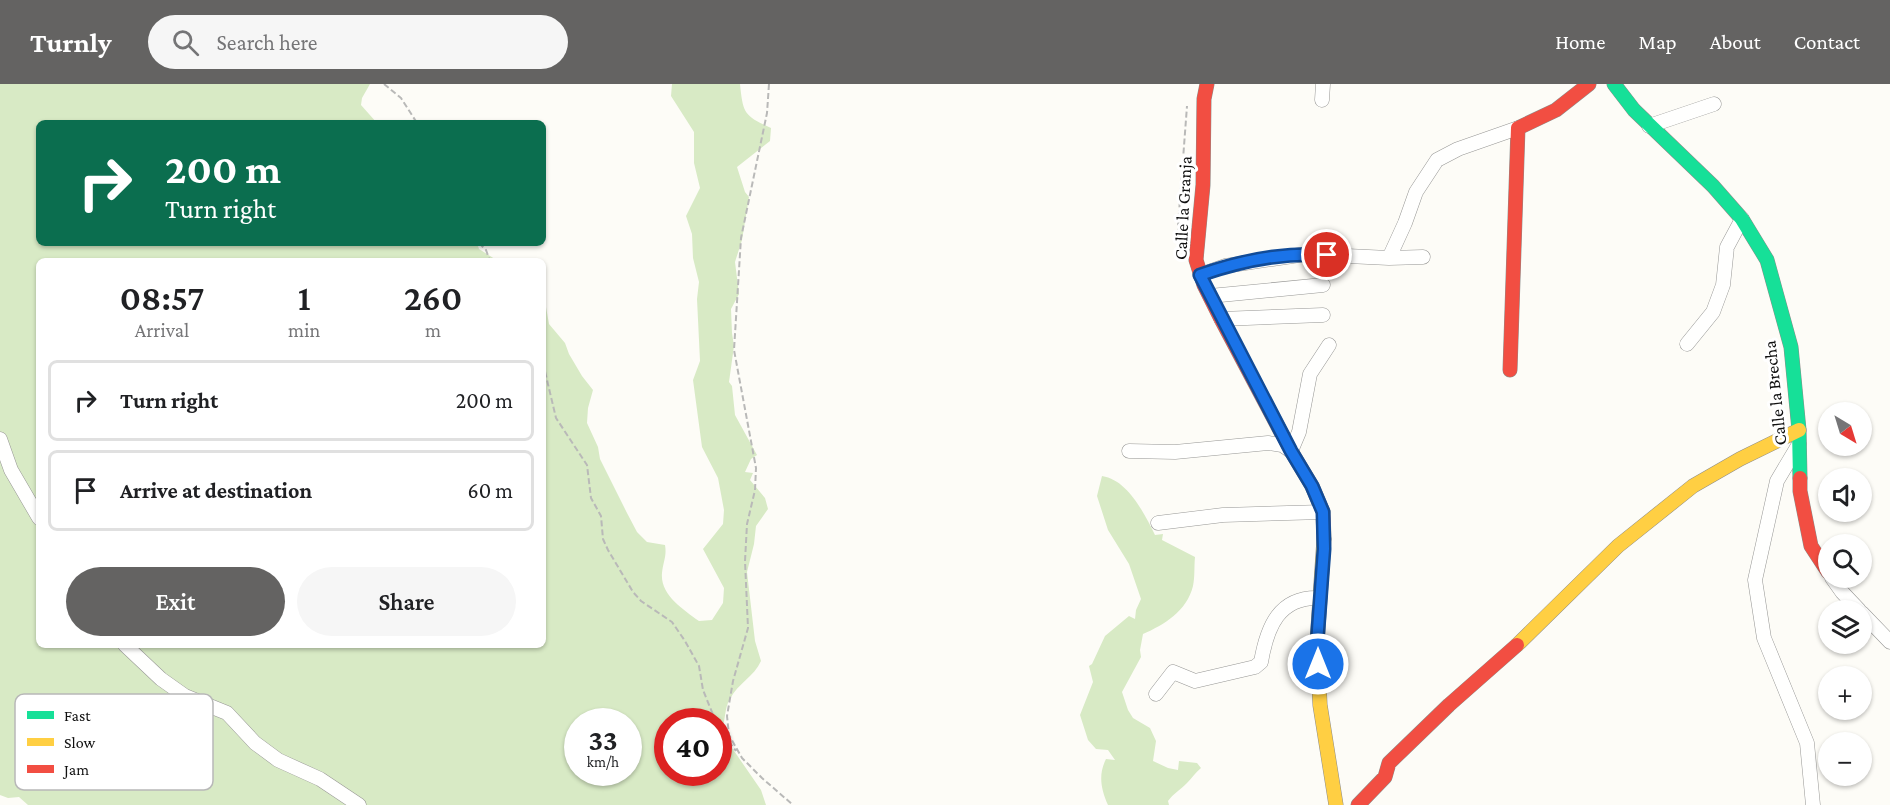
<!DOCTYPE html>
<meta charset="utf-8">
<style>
:root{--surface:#fff;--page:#f6f6f6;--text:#202124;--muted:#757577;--line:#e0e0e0;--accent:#646362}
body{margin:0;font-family:"Crimson Pro",serif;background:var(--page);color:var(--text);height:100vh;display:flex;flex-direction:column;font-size:22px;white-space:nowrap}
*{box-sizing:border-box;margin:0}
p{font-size:20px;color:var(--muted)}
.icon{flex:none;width:33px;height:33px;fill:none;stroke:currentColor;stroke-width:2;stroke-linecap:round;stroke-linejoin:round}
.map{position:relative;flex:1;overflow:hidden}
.drawer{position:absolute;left:36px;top:174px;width:510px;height:390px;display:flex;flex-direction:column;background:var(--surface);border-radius:9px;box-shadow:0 2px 4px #0004}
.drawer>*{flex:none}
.guide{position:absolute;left:36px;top:36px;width:510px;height:126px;border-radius:9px;box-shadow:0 2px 4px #0004;background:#0b6e4f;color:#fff;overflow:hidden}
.needle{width:39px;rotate:142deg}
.tools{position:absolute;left:1818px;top:318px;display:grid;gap:12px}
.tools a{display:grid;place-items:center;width:54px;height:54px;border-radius:50%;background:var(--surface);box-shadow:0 2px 4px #0004;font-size:30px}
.speed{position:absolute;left:564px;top:624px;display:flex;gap:12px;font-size:30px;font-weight:700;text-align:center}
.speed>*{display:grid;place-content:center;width:78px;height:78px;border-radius:50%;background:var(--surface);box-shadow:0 2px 4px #0004;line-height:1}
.speed small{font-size:15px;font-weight:400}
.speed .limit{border:9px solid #d22;background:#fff;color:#111}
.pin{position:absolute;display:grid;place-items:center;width:51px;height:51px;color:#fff;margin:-26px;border:3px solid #fff;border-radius:50%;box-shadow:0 2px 6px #0007}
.me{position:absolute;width:66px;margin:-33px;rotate:0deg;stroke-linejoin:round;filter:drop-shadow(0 0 4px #0008)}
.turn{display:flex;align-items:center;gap:21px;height:126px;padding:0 30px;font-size:27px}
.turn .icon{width:78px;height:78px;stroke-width:2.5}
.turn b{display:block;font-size:42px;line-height:51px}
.eta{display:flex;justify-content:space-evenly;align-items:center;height:102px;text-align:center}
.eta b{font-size:36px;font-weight:600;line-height:42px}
.cta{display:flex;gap:12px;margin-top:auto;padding:12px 30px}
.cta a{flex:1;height:69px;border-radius:36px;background:var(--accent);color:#fff;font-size:24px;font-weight:600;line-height:69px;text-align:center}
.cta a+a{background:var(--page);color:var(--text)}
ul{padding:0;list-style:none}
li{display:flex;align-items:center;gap:18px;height:81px;margin:0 12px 9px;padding:0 18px;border:3px solid var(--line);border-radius:9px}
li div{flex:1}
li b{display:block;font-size:22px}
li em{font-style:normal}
header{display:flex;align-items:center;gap:36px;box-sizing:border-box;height:84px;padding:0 30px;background:var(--accent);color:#fff}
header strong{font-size:28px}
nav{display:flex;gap:33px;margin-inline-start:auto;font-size:21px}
.search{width:420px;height:54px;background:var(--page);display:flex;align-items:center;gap:15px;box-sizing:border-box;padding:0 21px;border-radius:33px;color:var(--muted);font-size:22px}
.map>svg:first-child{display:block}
.forest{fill:#d8eac5;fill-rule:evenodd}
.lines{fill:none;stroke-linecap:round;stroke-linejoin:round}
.street-casing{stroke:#979795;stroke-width:15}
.fast-casing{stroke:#8e8d8b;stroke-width:15}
.slow-casing{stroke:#8e8d8b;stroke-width:15}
.jam-casing{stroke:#8e8d8b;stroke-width:15}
.path{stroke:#b9b9b8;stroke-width:2;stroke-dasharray:6 3;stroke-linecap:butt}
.street{stroke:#fffffe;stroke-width:14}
.fast{stroke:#16e098;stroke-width:14}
.slow{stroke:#ffcf43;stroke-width:14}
.jam{stroke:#f24e42;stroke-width:14}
.route-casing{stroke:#114b97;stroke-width:15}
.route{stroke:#1a73e8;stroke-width:10}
.labels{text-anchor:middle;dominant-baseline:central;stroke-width:6;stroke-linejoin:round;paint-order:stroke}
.street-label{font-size:18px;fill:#111;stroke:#fff}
.key{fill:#fff;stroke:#b8b8b8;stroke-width:1.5}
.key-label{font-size:16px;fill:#111}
</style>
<header>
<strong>Turnly</strong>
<div class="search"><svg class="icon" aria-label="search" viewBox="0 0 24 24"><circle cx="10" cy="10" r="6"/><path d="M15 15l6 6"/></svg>Search here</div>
<nav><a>Home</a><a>Map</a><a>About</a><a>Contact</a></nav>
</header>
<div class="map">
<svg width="1890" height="721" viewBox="0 0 1890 721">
<rect width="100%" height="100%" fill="#fdfcf7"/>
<path class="forest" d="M0,0H370L362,14L361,21L377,39H39V159H477L479,165L498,177H39V561H543V221L546,223L549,240L565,259L569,270L582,292L593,306L588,324L587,339L598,363L600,375L627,429L637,448L647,458L665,461C667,472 663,478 662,489C660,511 683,525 699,537L712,536L723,519L724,504L703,465L723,440L724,426L718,394L702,363L693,296L700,277L697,215L699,198L693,174L692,150L686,132L700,104L694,79V48L671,12L672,0H740C743,29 744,32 771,44L770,57L737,83L745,108L749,113L742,156L735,178L739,210L731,225L732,249L734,262L729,298L732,302L735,331L757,371L751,375L745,388L753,389L750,396L765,414L768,425L756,442L754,460L747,488L755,557L761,577C754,593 738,599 730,615C724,624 726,637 721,648L761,706L766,721H28L19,713L8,714L0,711ZM578,638H628V688H578ZM668,638H718V688H668Z
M1102,392C1128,396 1144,429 1155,451L1163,450L1162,456L1195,473C1194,483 1195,493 1193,502C1187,527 1164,541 1143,550L1140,566L1141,573L1122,608L1128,626L1133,634L1150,644L1156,657L1153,677L1168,684L1178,686L1179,677L1197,679L1201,684C1195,689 1192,694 1187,699C1180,706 1174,709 1168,717L1169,721H1108C1101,705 1098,691 1106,675L1115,676L1108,666L1096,665L1088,656L1080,631L1093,598L1089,582L1092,580L1105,552L1129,532L1135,535L1136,526L1141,515L1129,480L1108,446L1097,412Z"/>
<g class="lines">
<g class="street-casing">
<path id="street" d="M1322,16L1323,0
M1649,42L1714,20
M1389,174L1405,139L1416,108L1437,76L1458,65L1518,44
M1200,191L1225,182L1306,170L1389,174L1423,173
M1210,212L1323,201
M1221,235L1323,231
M1687,260L1713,228L1723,201L1727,163L1742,135
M0,355L11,386L39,434
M1799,360L1777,397L1755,496L1764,554L1807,659L1813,721
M1129,367L1175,368L1268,359L1282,361L1291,367L1299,348L1310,290L1329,261
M1158,439L1223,431L1323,428
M1832,494L1842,508L1859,526
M1862,529L1890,558
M125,561L161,595L185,612L227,629L255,659L278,676L320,695L359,721
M1156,610L1173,588L1195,597L1255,583L1261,578C1267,543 1279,512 1320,514"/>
</g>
<g class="fast-casing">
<path id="fast" d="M1614,0L1634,26L1713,102L1742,135L1767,176L1791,263L1799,346L1800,394"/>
</g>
<g class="slow-casing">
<path id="slow" d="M1324,455L1317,559L1320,621L1336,721
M1517,561L1618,462L1693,402L1740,375L1799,346"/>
</g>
<g class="jam-casing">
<path id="jam" d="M1207,0L1204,15L1203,101L1196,176L1204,201L1221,235L1291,367L1312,402L1323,428L1324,455
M1510,286L1518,44L1556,26L1589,0
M1800,394V407L1811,462L1828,488
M1358,721L1385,693L1389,679L1449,621L1517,561"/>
</g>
<path class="path" d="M384,0L401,14L417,39
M769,0L767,29L741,154L734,266L756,384L755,406L747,440L745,477L748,544L733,597L727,632L729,651L742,674L762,694L793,721
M479,159L486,166L490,177
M1181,159L1178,142L1187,22
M543,279L556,334L587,381L591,414L601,432L603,455L608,466L633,508L641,517L672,538L685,557L699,582L703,606L716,638
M718,643L736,667"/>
<use href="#street" class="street"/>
<use href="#fast" class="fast"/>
<use href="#slow" class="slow"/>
<use href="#jam" class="jam"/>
</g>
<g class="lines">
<g class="route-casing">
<path id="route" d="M1318,580L1317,559L1324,465L1323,428L1312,402L1291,367L1200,191C1240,177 1285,168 1327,171"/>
</g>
<use href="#route" class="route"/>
</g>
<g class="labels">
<g class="street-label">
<text transform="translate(1183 124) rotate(-87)">Calle la Granja</text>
<text transform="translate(1775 309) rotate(-96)">Calle la Brecha</text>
</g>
</g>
<rect x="15" y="610" width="198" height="96" rx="9" class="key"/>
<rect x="27" y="627" width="27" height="8" fill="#16e098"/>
<rect x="27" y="654" width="27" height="8" fill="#ffcf43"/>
<rect x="27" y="681" width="27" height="8" fill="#f24e42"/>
<g class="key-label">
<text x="64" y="637">Fast</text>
<text x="64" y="664">Slow</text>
<text x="64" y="691">Jam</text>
</g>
</svg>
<div class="tools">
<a><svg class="needle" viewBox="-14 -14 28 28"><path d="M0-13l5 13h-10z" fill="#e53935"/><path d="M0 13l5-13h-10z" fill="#757577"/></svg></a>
<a><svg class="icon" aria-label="sound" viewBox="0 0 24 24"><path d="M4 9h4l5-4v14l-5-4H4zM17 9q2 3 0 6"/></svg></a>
<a><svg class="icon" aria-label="search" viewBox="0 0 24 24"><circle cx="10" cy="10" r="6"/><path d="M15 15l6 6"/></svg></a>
<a><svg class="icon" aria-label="layers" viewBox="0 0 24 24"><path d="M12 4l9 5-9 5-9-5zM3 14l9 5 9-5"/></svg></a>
<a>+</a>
<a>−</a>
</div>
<div class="speed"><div>33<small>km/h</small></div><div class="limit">40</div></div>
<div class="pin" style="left:1327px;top:171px;background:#d93025"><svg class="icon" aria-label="arrive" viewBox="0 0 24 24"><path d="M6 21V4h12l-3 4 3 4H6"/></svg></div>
<svg class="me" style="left:1318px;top:580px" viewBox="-20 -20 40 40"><circle r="17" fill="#1a73e8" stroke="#fff" stroke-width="3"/><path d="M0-11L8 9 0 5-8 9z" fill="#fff"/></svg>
<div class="guide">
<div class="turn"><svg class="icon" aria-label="right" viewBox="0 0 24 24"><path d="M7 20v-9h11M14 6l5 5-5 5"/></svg><div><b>200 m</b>Turn right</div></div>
</div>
<section class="drawer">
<div class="eta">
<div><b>08:57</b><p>Arrival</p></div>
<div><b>1</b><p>min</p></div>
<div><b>260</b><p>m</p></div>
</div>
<ul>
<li><svg class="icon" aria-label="right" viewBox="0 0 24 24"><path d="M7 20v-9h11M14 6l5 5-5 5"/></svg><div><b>Turn right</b></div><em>200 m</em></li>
<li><svg class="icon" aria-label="arrive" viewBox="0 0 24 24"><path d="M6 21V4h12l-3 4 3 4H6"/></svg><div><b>Arrive at destination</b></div><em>60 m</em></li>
</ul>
<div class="cta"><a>Exit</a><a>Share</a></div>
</section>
</div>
